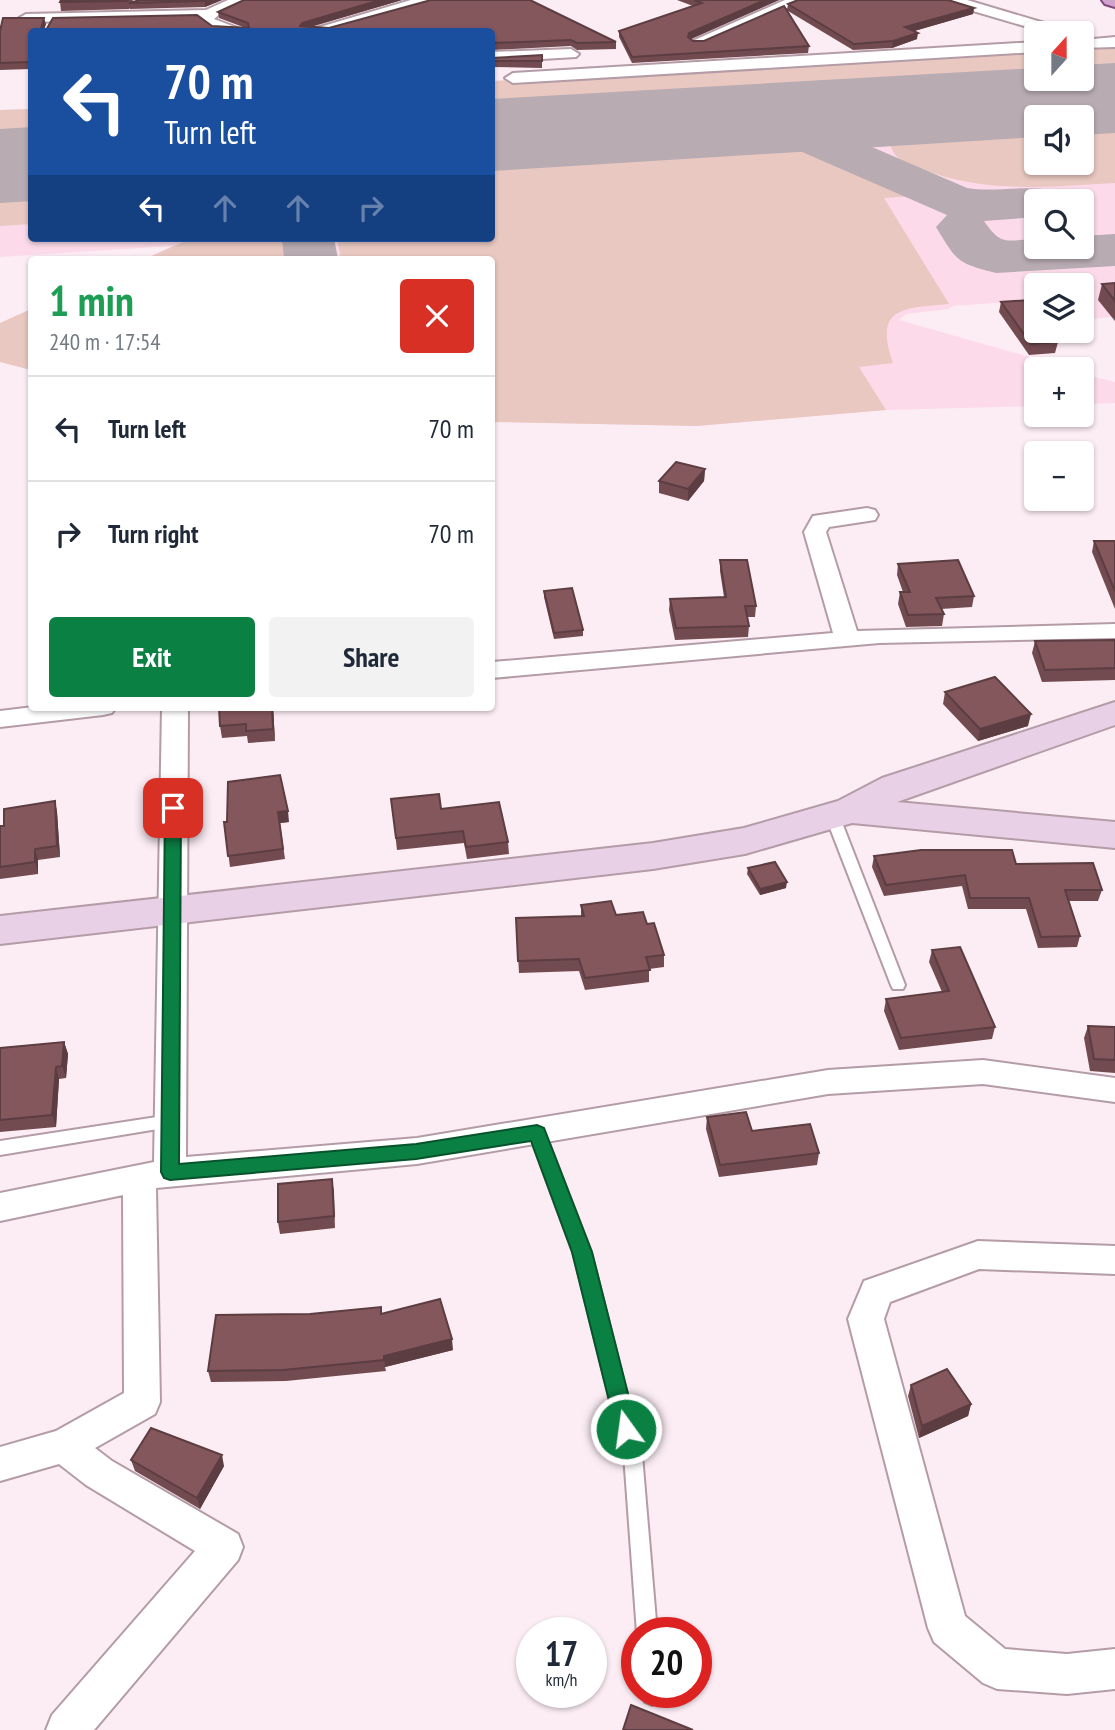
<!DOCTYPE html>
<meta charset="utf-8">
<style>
:root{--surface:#fff;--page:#f2f2f3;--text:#1f2937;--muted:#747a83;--line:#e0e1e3;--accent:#0b8043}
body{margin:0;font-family:"PT Sans Narrow",sans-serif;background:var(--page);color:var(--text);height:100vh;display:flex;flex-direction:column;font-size:26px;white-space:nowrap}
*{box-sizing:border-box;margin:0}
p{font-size:23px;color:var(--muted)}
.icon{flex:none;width:38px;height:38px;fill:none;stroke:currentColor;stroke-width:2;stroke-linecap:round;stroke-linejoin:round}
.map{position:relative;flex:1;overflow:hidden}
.sheet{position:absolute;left:28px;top:256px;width:467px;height:455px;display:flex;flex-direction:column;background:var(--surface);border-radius:7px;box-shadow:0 2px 5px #0004}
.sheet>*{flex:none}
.hud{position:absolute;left:28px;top:28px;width:467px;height:214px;border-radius:7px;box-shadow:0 2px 5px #0004;background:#1a4fa0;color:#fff;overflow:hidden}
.needle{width:46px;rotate:21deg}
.tools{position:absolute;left:1024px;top:21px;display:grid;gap:14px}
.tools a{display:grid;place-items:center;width:70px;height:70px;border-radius:7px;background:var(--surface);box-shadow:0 2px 5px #0004;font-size:35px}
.speed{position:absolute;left:516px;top:1617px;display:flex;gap:14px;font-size:35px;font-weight:700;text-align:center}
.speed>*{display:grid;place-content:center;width:91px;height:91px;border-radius:50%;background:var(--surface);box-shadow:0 2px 5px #0004;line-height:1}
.speed small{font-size:18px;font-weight:400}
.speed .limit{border:10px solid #d22;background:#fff;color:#111}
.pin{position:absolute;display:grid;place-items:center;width:60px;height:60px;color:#fff;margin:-30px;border-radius:14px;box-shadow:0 4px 10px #0006}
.me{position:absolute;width:77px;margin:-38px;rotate:346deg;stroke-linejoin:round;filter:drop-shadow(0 0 5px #0008)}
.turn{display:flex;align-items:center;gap:24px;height:147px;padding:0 21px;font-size:32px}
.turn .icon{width:91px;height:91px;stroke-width:2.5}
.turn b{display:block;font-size:49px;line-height:60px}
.lanes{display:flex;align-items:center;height:66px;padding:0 21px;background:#0003;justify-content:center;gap:35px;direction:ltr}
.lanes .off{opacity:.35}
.round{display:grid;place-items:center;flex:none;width:74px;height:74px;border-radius:7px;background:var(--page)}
.summary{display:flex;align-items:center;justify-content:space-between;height:119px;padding:0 21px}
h1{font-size:42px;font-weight:700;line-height:52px;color:#1e9e55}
.action{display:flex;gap:14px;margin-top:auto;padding:14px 21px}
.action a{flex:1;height:80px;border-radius:7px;background:var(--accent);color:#fff;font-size:28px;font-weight:700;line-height:80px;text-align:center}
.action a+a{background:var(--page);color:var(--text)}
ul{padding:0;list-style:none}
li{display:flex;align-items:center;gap:21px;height:105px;padding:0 21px;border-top:2px solid var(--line)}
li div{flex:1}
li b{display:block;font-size:26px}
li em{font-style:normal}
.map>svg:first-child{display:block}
.built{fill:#fcdae9;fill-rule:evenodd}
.green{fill:#e9c8c1}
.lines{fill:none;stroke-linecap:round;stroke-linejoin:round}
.taxiway{fill:#b8abb2;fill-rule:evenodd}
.runway{fill:#b8abb2;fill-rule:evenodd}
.lane-casing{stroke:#b49ca7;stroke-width:4}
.street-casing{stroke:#b49ca7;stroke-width:4}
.secondary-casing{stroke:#b49ca7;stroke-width:4}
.primary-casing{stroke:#7e4a7a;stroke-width:4}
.lane{fill:#fff;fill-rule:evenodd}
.street{fill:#fff;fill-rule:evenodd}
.secondary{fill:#e8d1e7;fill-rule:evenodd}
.primary{fill:#d1a4d0;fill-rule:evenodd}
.wall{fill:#724b50}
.shaded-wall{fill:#5c3d41}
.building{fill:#84575d;stroke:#5c3d41;stroke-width:2}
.route{fill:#0b8043;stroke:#07532c;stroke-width:2}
</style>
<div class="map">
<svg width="1115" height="1730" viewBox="0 0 1115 1730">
<rect width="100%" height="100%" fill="#fcedf4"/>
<path class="built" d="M1115,45V322L1111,317L1082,320V285H1036V300L952,306L949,309L906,314L899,320L1029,357L1032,363L1059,369H1036V406L886,410L697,426L492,422V259H145L172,246L0,257V110L31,109L32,238H492V81L1082,79V47ZM1036,117H1082V163H1036ZM1036,201H1082V247H1036Z
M1082,374L1115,382V403L1082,404Z"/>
<path class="green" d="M1115,45V83L492,120V81L1036,50V79H1082V47Z
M31,109V146L0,148V110Z
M1115,113V183C1047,187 984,194 919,168C905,163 892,158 890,142C908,115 1003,119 1036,118V163H1082V117H1041Z
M723,138L754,139L809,150L912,196L884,198L949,304C903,308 873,307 893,363L859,367L886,410L697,426L492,422V259H341L337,238H492V152Z
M31,180V224L0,226V182Z
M192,238H286L288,259H145Z
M31,309V370L0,362V323Z"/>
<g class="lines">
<path class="taxiway" d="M882,98L899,102L905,112L899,122L869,137L872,147L967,188C996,193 1025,184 1054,191L1061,201H1036V217L984,221C1002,247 1006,240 1036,239V247H1082V236L1115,234V266L996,273C956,263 957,261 936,227L947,215L793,148L765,139L716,131L709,121L716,111C752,102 792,116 826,128C839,111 862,103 882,98Z
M282,238H334L338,259H284Z"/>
<path class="runway" d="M1115,63V133L1082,135V117H1036V137L492,171V99L1036,68V79H1082V65Z
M32,127V201L0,203V129Z"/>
<g class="lane-casing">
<path id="lane" d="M832,810L839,815L905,985L903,989H893L891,985L825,815Z
M170,1115L176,1117L178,1121L176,1125L170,1127L0,1155V1141Z
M537,1127L543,1128L545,1133L591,1252L642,1455L657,1633H637L624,1455L573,1252L529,1133L531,1128Z
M641,1692H661L662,1695L659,1702L652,1705L645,1702Z"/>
</g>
<g class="street-casing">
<path id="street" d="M228,0H252L222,12L214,19L248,32C232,32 206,35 199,19L26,22L19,18L26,14L206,10Z
M411,0H435L433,3L329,32H303Z
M785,0H805L703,45H693L690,42Z
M944,0H967L1068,30L1071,33H1048L946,3Z
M1115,37V47L1082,48V40Z
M1036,42V52L513,83L505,78L513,73Z
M571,49L579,54L576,57L492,62V52Z
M867,508L875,510L878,515L875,520L829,527L826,532L857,631L1115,624V638L879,643L492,678V662L833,633L804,532L813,516Z
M33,707H116L112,713L103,715L0,727V711Z
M162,707H188L186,1157L417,1138L828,1070L983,1060L1115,1078V1102L983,1084L828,1094L417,1164L156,1188L160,1402L155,1414L95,1448L112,1461L238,1534L243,1547L238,1560L94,1730H46L52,1715L195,1551L86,1485L59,1464L0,1481V1447L56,1431L124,1393L123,1195L0,1221V1193L154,1162Z
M978,1241L1115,1246V1274L979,1269L890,1302L884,1319L965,1616L1005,1649L1067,1654L1115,1649V1689L1067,1694L997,1689L983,1683L934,1642L928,1628L848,1319L864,1281Z"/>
</g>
<g class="secondary-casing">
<path id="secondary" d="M1115,702V725L897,802L1115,822V848L852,823L745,854L653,869L0,944V916L653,843L744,828L838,801L882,778Z"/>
</g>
<g class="primary-casing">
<path id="primary" d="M1102,0H1115V7L1105,4Z"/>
</g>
<use href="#lane" class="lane"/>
<use href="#street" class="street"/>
<use href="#secondary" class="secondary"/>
<use href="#primary" class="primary"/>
</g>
<path class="wall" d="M61,0H133L132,2L140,0H222L205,7L130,9L129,8V9L61,11L60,2Z
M244,0H402L311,27L329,28L431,0H530L616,42V49L577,50L571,46L492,50V32H45L53,18L197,15L212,26L243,27L219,18L218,12Z
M677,0H779L690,39L693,41H704L787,10L788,4L974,8L973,14L914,31L917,39L892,48L853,50L788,11L809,46L808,53L632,63L619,37V31L693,6Z
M46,24L43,32H32L31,69L0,70V31Z
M542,55V68L492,67V58Z
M1115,283V321L1098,300L1102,284Z
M1001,302L1058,342L1055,353L1029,355L999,312Z
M705,469L704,481L688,501L659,493V481Z
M1094,541H1115V609L1092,552Z
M720,560L756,606L755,617H747L749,626L748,637L675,640L669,610L670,599L724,597L720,571Z
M898,564L974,596L972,607L941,609L944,614L942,626L906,627L898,604L900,592H903L897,575Z
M544,591L583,630V636L554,639L544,597Z
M1115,640V680L1042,682L1032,653L1035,641Z
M945,692L1028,726L978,741L943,704Z
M219,707H273L275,741L248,743L247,736L222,738L220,726Z
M391,799L441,809L508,842L509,854L467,859L464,843L397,850Z
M55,801L57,812L60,857L38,860V874L0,879V826H4Z
M224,822H289L280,823L285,859L230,867Z
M874,856L1016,864L1102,890L1098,901H1068L1080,936L1077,947L1038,948L1026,909H968L962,886L884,896L872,867Z
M748,868L786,888L760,895L747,874Z
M581,905L647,924L664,955V967L649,969V982L585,990L579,971L519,973L516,918L581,916Z
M932,950L995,1027L992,1039L899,1050L884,1011L886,999L942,992L929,962Z
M1088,1026L1115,1027V1073L1090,1071L1084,1038Z
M64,1042L68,1054L66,1078L59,1079L56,1127L0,1132V1048Z
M707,1117L819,1153L817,1165L719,1177L706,1129Z
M332,1179L335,1228L280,1234L278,1222Z
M382,1314L453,1350L385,1367L386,1371L286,1381L211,1382L208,1371Z
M911,1385L971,1404L968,1416L919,1438L908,1396Z
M131,1460L224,1466L200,1509L135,1471Z"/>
<path class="shaded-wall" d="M207,0H222L205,7V1Z
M380,0H402L302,29L300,26L302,23Z
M765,0H779L689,40V33Z
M974,8L973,14L904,34L905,27Z
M44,18L46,24L43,32H40Z
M918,33L917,39L892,48L893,41Z
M705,469L704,481L688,501V489Z
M272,707H273L275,741L273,729Z
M1031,714L1028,726L978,741L980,729Z
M55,801L57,812L60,857L57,846Z
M288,811L289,822L280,823L278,812Z
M35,849L38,860V874L35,862Z
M787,882L786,888L760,895V889Z
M64,1042L68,1054L66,1078L62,1066Z
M56,1067L59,1079L56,1127L52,1115Z
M332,1179L334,1191L335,1228L334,1216Z
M452,1339L453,1350L385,1367L384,1356Z
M971,1404L968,1416L919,1438L922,1426Z
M222,1455L224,1466L200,1509L197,1498Z"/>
<path class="building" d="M61,0H128L127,1L60,2Z
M140,0H207L205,1L129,3Z
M244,0H380L302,23L300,26L329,28L431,0H530L616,42L577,43L571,40L492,43V32H45L53,18L197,15L212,26L249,28L248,23L218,12Z
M694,0H765L689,33L688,37L693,41H704L784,6L809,46L632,57L619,31L702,3Z
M798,0H948L974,8L905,27L918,33L893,41L854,44L788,4Z
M3,18H44L40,32H32V55L29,62L0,63V31Z
M542,55V61H492V58Z
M1115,283V301L1102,284Z
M1031,300L1036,307V331H1057L1058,342L1031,344L1001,302Z
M676,462L705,469L688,489L659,481Z
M1094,541H1115V591Z
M720,560H747L756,606H745L749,626L676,628L670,599L726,597Z
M958,560L974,596L936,598L944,614L908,615L900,592H910L898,564Z
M572,588L583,630L554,633L544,591Z
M1115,640V668L1045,670L1035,641Z
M995,677L1031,714L980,729L945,692Z
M219,707H272L273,729L246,731V724L220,726Z
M280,775L288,811L278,812L283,849L228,856L224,822H227L228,782Z
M439,794L441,809L499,802L508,842L466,847L463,831L396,838L391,799Z
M55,801L57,846L35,849V862L0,867V826H4V809Z
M921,850H1012L1016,864L1093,863L1102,890H1065L1080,936L1041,937L1029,898H970L965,875L886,885L874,856Z
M775,862L787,882L760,889L748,868Z
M611,901L616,915L643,912L647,924L654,923L664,955L646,957L650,970L585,978L579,959L518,961L516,918L584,916L581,905Z
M960,947L995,1027L901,1038L886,999L949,991L932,950Z
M1088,1026L1115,1027V1060L1094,1059Z
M64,1042L62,1066L56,1067L52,1115L0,1120V1048Z
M746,1112L752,1131L810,1124L819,1153L720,1165L707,1117Z
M332,1179L334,1216L278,1222V1184Z
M440,1299L452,1339L384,1356V1360L283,1370L208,1371L216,1315L310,1314L381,1307V1314Z
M947,1369L971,1404L922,1426L911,1385Z
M151,1428L222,1455L197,1498L131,1460Z
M631,1705L693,1730H623Z"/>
<path class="route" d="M173,803L181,808L179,1164L416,1144L537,1125L544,1128L592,1252L637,1429L634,1436L626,1439L619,1436L616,1429L572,1252L531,1141L416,1159L170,1180L164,1178L161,1172L165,808Z"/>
</svg>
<div class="tools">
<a><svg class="needle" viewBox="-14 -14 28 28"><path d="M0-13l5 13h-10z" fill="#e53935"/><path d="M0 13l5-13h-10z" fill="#747a83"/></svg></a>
<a><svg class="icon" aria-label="sound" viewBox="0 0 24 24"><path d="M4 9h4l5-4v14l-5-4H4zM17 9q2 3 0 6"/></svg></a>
<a><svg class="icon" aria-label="search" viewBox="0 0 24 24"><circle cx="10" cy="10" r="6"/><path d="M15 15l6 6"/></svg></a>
<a><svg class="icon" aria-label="layers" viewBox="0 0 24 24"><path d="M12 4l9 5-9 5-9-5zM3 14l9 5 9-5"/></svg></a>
<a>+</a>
<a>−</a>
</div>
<div class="speed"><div>17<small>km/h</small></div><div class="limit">20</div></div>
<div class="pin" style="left:173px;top:808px;background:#d93025"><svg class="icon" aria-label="arrive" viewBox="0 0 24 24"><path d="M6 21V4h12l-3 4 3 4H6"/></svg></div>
<svg class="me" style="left:626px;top:1429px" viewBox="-20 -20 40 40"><circle r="17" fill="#0b8043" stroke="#fff" stroke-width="3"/><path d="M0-11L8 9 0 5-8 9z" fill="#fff"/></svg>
<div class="hud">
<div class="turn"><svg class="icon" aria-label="left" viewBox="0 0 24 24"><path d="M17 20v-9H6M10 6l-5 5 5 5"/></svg><div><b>70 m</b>Turn left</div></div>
<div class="lanes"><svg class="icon" aria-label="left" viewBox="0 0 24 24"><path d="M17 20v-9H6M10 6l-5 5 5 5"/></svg><svg class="icon off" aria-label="ahead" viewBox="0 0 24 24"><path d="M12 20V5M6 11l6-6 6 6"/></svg><svg class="icon off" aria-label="ahead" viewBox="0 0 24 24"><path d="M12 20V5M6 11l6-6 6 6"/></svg><svg class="icon off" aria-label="right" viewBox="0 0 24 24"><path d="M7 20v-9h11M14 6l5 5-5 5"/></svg></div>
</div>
<section class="sheet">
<div class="summary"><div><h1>1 min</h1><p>240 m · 17:54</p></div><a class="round" style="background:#d93025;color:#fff"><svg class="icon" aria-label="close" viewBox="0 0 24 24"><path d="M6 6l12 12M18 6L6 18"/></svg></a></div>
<ul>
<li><svg class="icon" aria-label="left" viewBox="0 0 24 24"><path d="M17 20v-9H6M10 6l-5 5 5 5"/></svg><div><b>Turn left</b></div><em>70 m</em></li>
<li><svg class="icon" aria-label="right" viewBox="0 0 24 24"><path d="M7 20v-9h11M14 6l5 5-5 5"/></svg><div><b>Turn right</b></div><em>70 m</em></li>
</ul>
<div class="action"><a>Exit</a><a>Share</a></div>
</section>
</div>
